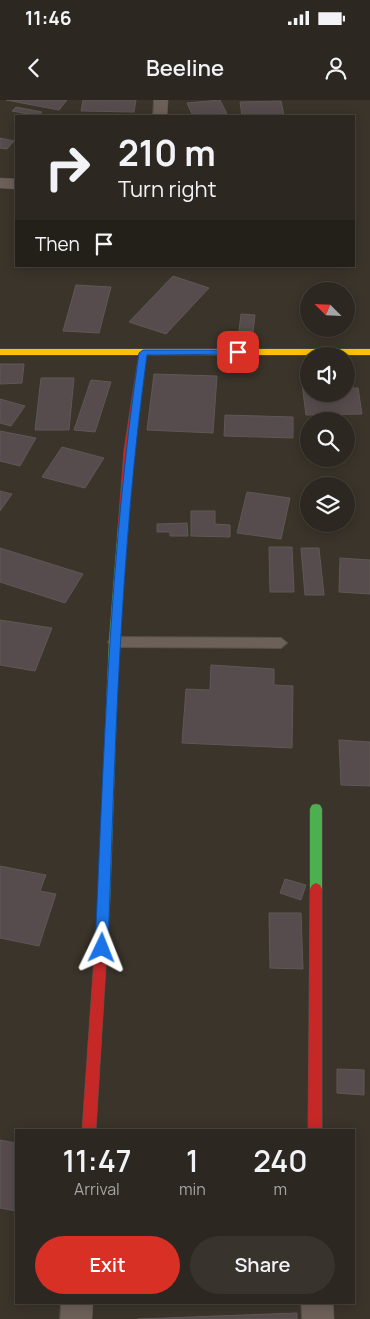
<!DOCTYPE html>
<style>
:root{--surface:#2c2720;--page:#38332d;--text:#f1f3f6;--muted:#a6a5a5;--line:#48443e;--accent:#d93025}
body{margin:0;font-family:Manrope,sans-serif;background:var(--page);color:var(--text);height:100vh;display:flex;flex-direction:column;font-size:19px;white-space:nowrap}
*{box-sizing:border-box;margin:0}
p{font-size:16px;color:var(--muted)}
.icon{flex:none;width:28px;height:28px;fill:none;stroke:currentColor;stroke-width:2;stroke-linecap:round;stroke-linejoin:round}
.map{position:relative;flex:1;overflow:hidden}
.panel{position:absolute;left:15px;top:1029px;width:340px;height:175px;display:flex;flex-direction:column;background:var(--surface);border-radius:0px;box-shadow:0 2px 12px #0003,0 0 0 1px var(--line)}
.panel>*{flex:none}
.hud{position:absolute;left:15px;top:15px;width:340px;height:152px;border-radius:0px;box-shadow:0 2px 12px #0003,0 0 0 1px var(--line);background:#2c2720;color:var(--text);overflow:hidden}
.needle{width:32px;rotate:294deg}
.buttons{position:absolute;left:300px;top:182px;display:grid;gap:10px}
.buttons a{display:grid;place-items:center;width:55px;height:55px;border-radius:50%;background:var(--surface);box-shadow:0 2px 12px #0003,0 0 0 1px var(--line);font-size:25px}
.pin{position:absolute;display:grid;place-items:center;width:42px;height:42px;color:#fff;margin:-21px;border-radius:10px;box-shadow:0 2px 8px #0006}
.me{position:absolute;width:55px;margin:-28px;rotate:2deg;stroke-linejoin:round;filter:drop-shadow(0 0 4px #0008)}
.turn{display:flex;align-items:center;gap:18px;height:105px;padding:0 20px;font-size:22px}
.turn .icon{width:65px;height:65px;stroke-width:2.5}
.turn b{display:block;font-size:35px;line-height:42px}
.then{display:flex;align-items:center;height:48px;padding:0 20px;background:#0003;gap:10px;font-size:19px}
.eta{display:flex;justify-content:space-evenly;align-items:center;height:85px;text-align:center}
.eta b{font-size:30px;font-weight:600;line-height:35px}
.action{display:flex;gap:10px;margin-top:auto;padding:10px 20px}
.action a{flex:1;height:58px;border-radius:30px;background:var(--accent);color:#fff;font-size:20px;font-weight:600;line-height:58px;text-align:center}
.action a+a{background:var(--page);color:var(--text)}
.status{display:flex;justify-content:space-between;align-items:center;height:35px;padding:0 25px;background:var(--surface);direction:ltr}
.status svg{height:14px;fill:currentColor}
header{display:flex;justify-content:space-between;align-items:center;height:65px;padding:0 20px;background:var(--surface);font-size:22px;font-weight:600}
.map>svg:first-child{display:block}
.building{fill:#564c4d;stroke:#5e5856}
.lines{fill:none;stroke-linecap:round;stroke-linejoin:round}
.lane-casing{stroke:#56514a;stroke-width:2}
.street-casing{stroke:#56514a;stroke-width:1}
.fast-casing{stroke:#56514a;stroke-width:1}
.slow-casing{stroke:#56514a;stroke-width:1}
.jam-casing{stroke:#56514a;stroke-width:1}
.lane{fill:#6c6058;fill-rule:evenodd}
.street{fill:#6c6058;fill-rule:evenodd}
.fast{fill:#4caf50;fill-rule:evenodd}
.slow{fill:#ffc107;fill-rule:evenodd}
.jam{fill:#c62828;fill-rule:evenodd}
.route{fill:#1a73e8;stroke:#114b97}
</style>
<div class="status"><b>11:46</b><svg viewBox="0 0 49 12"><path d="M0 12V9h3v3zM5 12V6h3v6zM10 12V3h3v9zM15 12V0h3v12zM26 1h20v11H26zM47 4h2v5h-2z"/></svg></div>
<header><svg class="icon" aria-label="back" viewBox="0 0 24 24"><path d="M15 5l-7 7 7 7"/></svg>Beeline<svg class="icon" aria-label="person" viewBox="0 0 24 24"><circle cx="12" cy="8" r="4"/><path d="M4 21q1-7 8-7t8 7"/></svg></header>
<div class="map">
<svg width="370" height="1219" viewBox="0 0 370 1219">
<rect width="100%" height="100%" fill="#3a342a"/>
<path class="building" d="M6,0H67L59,10Z
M83,0H136L134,12L81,11Z
M220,0L227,14L193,16L187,3Z
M281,1L284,16H242L240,2Z
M16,7L42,12L38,16L12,11Z
M0,38L14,41L7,49L0,48Z
M173,176L209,188L166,234L129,222Z
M76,185L111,187L99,233L63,231Z
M241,214L255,215L253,232L239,231Z
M0,264H24L22,283L0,284Z
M154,274L217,276L213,333L147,330Z
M41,278H74L69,330H35Z
M91,280L111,282L95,332L74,330Z
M302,284H309V294H346V288H358L362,314L306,315Z
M0,299L25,306L11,326L0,323Z
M225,315L293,317V338L224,336Z
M0,331L36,338L20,366L0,361Z
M62,347L104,358L85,388L42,377Z
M0,391L12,394L0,411Z
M247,392L290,398L281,439L237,433Z
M191,411H215V424L230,425V437L191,436Z
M187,423L188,436H170V432H157V424Z
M269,447H292L294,492H270Z
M0,448L83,474L65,503L0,482Z
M301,448H319L324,495H305Z
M340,458L370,460V494L339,492Z
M0,520L52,528L35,571L0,565Z
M211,565L274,569V585L293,586L292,648L182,643L186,589L210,590Z
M339,640L370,642V686L341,685Z
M0,766L46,775L40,791L56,794L39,846L0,838Z
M285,779L306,785L301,800L280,793Z
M269,813H301L303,869L270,868Z
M337,969L364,970V995L337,993Z
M0,1040L16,1043V1111L0,1108Z
M297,1213V1219H138Z"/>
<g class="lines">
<g class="lane-casing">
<path id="lane" d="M114,537L281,538L287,543L281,548L114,547L108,542Z"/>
</g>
<g class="street-casing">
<path id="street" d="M154,0H168L167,16H153Z
M0,78L16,79V89L0,88Z
M61,1202H93L92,1219H60Z
M301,1202H333L334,1219H302Z"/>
</g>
<g class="fast-casing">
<path id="fast" d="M123,423L128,427L119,542L110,801L108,805L104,807L100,805L98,801L109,542L118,427Z
M316,704L320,705L322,709V789L320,793L316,795L312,793L310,789V709L312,705Z"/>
</g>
<g class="slow-casing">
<path id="slow" d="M0,249H370V255H0Z"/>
</g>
<g class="jam-casing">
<path id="jam" d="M143,250L147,253L134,350L128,427L123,431L118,427L124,350L139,253Z
M316,783L320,785L322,789V1030H308L310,789L312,785Z
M104,795L108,797L110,801L96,1030H82L98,801L100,797Z"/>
</g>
<use href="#lane" class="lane"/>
<use href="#street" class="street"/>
<use href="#fast" class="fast"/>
<use href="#slow" class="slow"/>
<use href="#jam" class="jam"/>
</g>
<path class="route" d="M238,250H241V254L147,255C120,452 115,650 108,848L106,853L102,854L97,853L95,848C104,649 110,450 139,253L143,250Z"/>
</svg>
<div class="buttons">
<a><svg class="needle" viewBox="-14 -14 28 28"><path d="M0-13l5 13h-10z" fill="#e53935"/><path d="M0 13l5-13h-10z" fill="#a6a5a5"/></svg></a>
<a><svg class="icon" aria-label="sound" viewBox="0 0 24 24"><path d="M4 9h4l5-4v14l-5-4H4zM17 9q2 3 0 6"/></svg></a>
<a><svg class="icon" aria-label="search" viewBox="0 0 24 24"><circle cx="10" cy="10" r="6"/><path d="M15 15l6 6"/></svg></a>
<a><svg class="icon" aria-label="layers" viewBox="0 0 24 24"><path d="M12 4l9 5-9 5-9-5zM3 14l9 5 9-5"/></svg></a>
</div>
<div class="pin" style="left:238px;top:252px;background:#d93025"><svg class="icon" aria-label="arrive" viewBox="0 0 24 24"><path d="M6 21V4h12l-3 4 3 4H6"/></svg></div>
<svg class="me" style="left:102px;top:848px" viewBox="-20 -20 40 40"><path d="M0-17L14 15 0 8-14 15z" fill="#1a73e8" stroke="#fff" stroke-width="4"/></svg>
<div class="hud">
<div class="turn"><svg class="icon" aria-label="right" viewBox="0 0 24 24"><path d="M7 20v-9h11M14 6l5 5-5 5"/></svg><div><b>210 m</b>Turn right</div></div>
<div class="then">Then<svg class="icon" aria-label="arrive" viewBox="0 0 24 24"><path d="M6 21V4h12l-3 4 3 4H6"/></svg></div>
</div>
<section class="panel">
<div class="eta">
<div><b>11:47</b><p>Arrival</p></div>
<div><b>1</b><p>min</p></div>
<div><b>240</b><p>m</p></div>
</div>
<div class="action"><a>Exit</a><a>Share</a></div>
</section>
</div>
